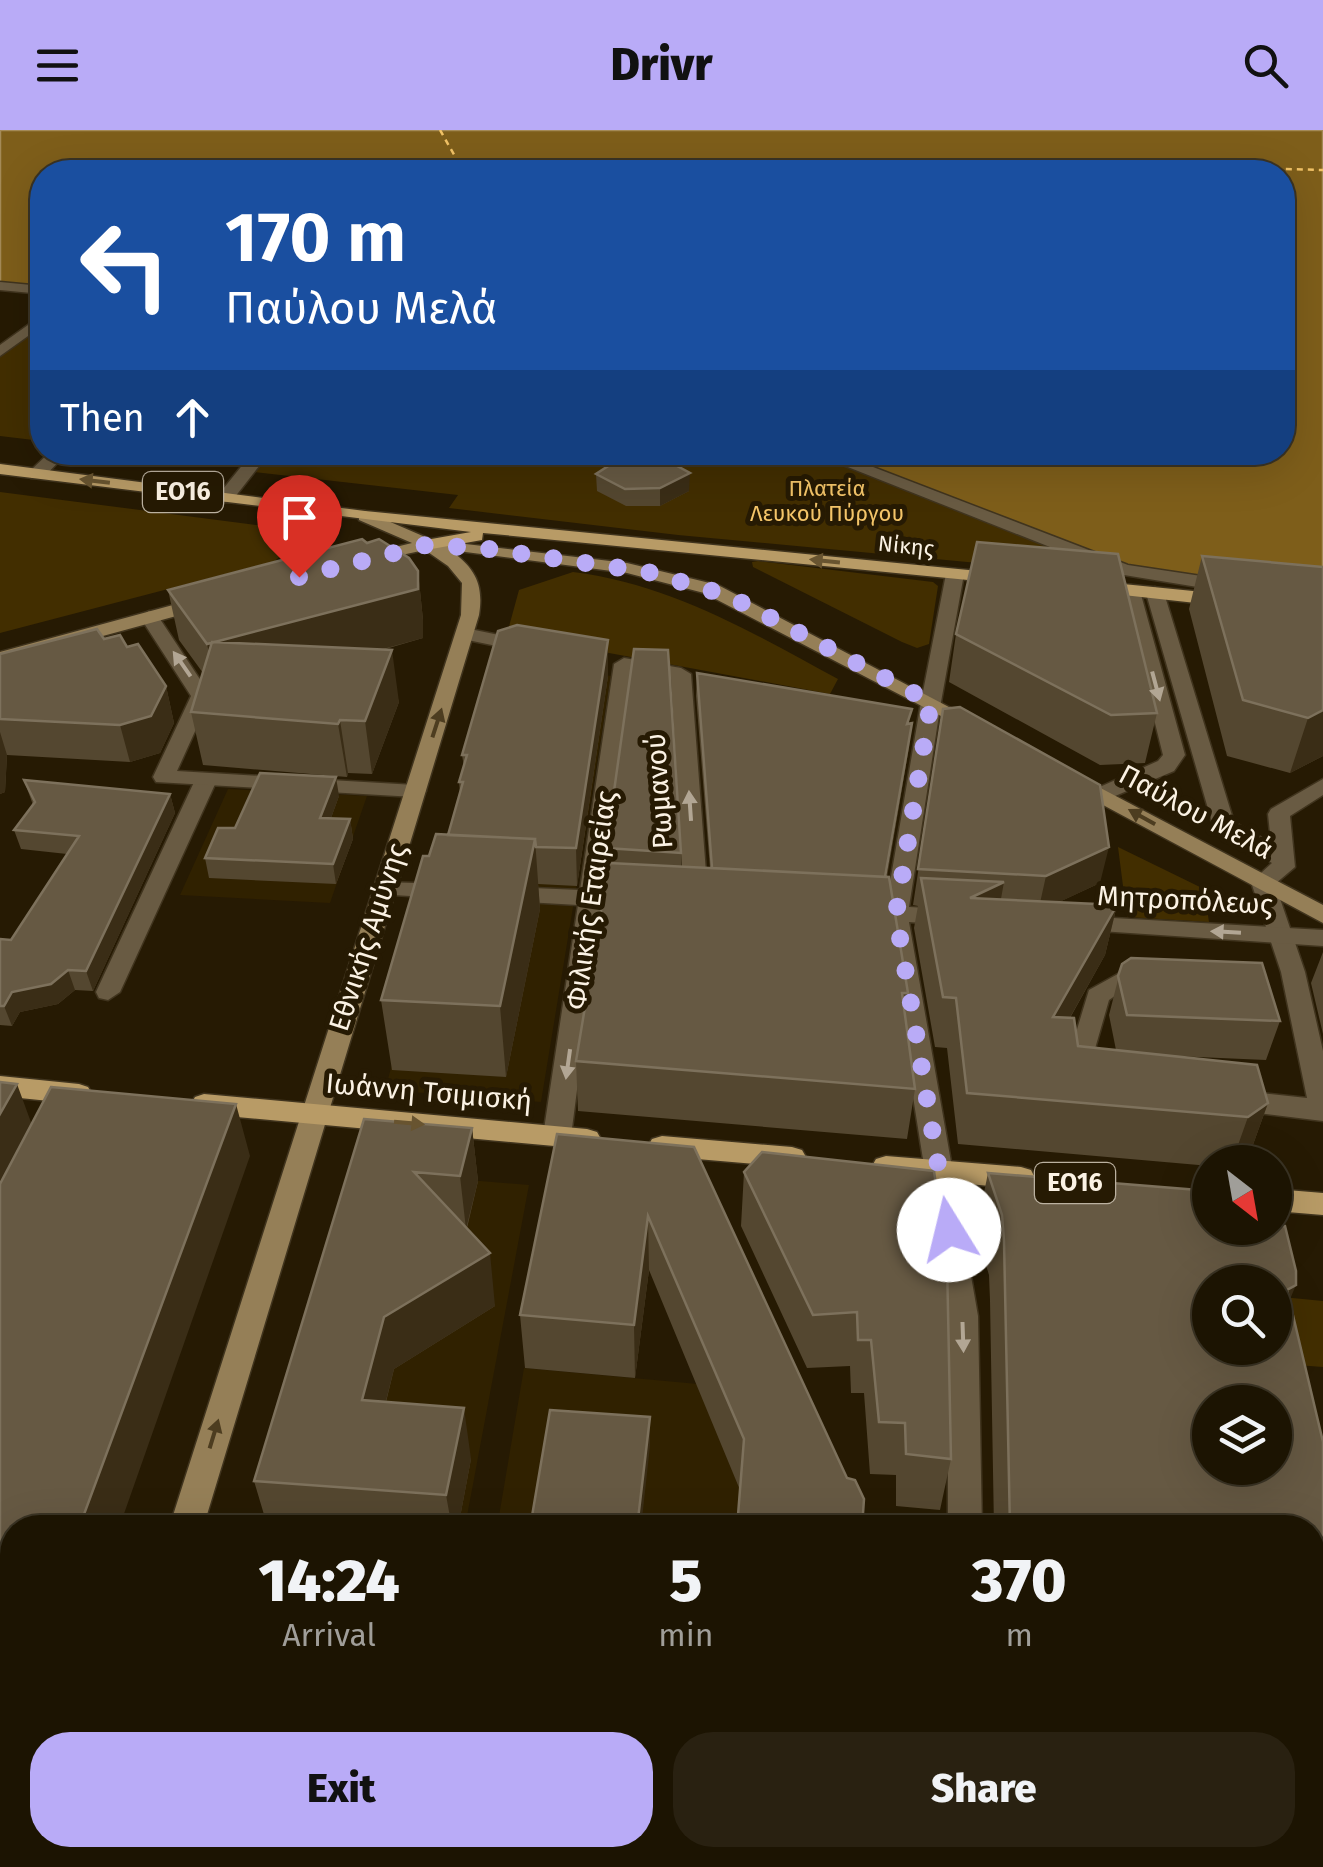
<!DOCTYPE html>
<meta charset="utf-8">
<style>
:root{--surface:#1c1402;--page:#292111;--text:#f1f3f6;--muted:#a09e99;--line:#3a3324;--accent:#b9abf7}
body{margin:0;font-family:"Fira Sans",sans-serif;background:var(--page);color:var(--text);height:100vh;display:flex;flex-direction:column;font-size:38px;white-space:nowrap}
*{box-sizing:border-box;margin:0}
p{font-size:32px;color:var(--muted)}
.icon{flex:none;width:55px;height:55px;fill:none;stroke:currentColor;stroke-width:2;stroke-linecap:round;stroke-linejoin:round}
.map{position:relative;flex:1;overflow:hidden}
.drawer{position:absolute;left:0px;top:1385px;width:1325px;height:352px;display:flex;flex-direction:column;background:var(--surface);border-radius:40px 40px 0 0;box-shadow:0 10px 40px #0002,0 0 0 2px var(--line)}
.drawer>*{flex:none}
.hud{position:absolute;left:30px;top:30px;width:1265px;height:305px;border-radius:40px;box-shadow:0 10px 40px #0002,0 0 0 2px var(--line);background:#1a4fa0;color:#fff;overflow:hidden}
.needle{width:65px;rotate:149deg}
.controls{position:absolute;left:1192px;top:1015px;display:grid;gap:20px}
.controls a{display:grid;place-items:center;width:100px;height:100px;border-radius:50%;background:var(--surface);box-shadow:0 10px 40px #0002,0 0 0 2px var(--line);font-size:50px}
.pin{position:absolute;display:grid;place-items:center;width:85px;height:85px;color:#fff;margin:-102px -42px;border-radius:50% 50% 50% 0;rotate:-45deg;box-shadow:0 0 10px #0007}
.pin .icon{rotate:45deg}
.me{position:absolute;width:110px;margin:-55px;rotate:351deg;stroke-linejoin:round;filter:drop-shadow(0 0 8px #0008)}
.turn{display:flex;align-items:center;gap:35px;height:210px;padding:0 30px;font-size:45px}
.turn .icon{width:130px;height:130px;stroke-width:2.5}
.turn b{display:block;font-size:70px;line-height:85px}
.then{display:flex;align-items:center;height:95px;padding:0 30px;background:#0003;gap:20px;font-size:38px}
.eta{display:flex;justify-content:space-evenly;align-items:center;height:170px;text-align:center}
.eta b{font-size:60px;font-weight:800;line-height:70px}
.cta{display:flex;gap:20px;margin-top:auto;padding:20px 30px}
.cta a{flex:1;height:115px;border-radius:40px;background:var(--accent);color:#111;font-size:40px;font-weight:800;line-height:115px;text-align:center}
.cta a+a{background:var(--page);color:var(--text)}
header{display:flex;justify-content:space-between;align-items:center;height:130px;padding:0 30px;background:var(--accent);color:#111;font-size:45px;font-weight:800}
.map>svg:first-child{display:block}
.built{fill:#302100}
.green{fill:#422e00}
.water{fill:#7e5e1a;stroke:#a48a57;stroke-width:2.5}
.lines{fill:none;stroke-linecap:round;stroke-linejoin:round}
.ferry{stroke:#f1c266;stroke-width:2.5;stroke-dasharray:6 5;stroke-linecap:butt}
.pedestrian-casing{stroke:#40341e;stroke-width:3}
.minor-casing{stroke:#40341e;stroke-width:3}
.secondary-casing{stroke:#40341e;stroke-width:3}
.primary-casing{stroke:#40341e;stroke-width:3}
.pedestrian{fill:#695b43;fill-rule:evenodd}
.minor{fill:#695b43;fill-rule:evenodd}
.secondary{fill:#957f57;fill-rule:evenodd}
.primary{fill:#b89b66;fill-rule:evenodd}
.wall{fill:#544730}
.shaded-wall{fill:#3a2d16}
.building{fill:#665943;stroke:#7d715c;stroke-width:2.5;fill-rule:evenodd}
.oneway{fill:#685430}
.oneway2{fill:#b2a694}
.oneway3{fill:#4d3d20}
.route{stroke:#b9abf7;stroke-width:18;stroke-dasharray:0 32.4}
.labels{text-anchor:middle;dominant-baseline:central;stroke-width:10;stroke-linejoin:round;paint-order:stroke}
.far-park-label{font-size:22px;fill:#f4c569;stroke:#261a03}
.far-street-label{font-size:22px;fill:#fbf2e4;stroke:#261a03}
.shield{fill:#261a03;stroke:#bbb1a0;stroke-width:2.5}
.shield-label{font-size:25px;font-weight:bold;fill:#fbf2e4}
.street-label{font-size:28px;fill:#fbf2e4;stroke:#261a03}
</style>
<header><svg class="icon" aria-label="menu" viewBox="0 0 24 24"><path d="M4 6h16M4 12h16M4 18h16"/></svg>Drivr<svg class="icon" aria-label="search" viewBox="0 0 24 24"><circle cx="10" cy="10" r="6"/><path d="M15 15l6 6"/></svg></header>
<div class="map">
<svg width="1323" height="1737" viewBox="0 0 1323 1737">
<rect width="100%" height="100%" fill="#261a03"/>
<path class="built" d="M519,530L611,546L541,972L385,960L501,536Z
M228,659L367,666L330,773L180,765Z
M374,1042L529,1055L465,1397L271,1398Z
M524,1238L698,1254L741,1361L738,1397L497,1398Z"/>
<path class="green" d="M42,189V311L0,306V222Z
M268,322L350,323L345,332L391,336L398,326L358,323H835L1112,431L1107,445L678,405L449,378L458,365L253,342Z
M0,362L288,399L295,412L275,431L0,503Z
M758,431L933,452L938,456L929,514L917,518L902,512L753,437L752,432Z
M573,442C671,454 753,503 838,549L830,564L507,504L519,460Z
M1118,717L1204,759L1209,792L1127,787Z
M1282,1167L1323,1171V1237L1296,1235Z"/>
<path class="water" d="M0,0H1323V460L1175,447L1112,431L835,323L1282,322V42H42V158L0,155Z"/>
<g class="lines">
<path class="ferry" d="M440,0L464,42
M1078,42L1107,34L1323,40"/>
<g class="pedestrian-casing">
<path id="pedestrian" d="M0,152L42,156V164L0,160Z
M42,185V196L0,226V215Z
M50,322H68L43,348H31V340Z
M253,322H270L231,372H219V364Z
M810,322H834L1128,435L1228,450L1237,456L1228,462L1118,444Z
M955,439L964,444L941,572L931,578L921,572L946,444Z
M1155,457L1164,463L1234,692L1271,713L1268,684L1271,679L1323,649V665L1290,686L1295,737L1275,754L1305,842L1323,921V991L1233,980L1224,977L1220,970L1224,963L1233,960L1307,968L1281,842L1251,752L1272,733L1213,696L1146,463Z
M465,498L533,512L536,516L526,522L458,508V500Z
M206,644L217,650L120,862L108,870L99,868L96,862L195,650Z
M1143,830L1155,838L1109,870L1090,936H1072L1068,929L1089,860Z"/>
</g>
<g class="minor-casing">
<path id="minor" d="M1131,455L1140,461L1185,625L1174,641L1101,672L1093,670L1090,665L1093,660L1158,631L1163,625L1122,461Z
M149,481L156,483L211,566L177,641L415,655L426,661L415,667L156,652L153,647L191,566L140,487Z
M624,528L681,538L691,544L708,769L696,776L684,769L671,548L633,541L603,761L634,763L646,770L634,777L601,776L571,1006L567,1013H547L543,1006L578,775L509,771L497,764L509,757L580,760L614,534Z
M931,566L941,572L909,777L948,779L960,787L948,795L909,792L978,1186L982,1398H948V1186L885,791L863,790L851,782L863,774L886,776L921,572Z
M384,752L444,754L456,761L444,768L376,764L372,759Z
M1078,786L1323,800V816L1070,799L1066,794L1070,789Z
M409,1725H447L445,1737H407Z
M864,1725H902L901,1737H863Z
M945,1725H983L982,1737H944Z"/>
</g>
<g class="secondary-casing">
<path id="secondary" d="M365,381L432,410L627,433L718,455L981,594L978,598H964L704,463L627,443L450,420C475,438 484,454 479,485L203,1398H169L461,485L462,453L448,436L425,420L359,434V426L412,413L359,390V382Z
M206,466L213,468V476L0,534V522Z
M1072,643L1323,775V793L1064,654L1061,649L1064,644Z
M67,1725H105L101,1737H63Z"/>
</g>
<g class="primary-casing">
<path id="primary" d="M0,334L365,381L999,443L1008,448L999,453L483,403L482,410L426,420L420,419V411L471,402L0,344Z
M1093,451L1223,464L1232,470L1223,476L1087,461V453Z
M0,946L79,954L88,957L92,964L88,971L79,974L0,966Z
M204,964L587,999L597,1002L601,1009L597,1016L587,1019L204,984L195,981L191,974L195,967Z
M662,1006L792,1017L802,1020L806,1027L802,1034L792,1037L662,1026L652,1023L648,1016L652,1009Z
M886,1026L1021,1037L1031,1040L1035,1048L1031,1056L1021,1059L886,1046L876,1043L872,1036L876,1029Z
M1275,1059L1323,1063V1085L1275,1081Z"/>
</g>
<use href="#pedestrian" class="pedestrian"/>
<use href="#minor" class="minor"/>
<use href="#secondary" class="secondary"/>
<use href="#primary" class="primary"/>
</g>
<path class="wall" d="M147,322H243L236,331Z
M596,344L689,361L660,376H626L597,361Z
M367,413L418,441L423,490V508L382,520L399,572L372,644L348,643L347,647L203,635L191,582L203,543L179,510L168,460Z
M1202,426L1323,437V626L1290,643L1227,626L1189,479Z
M956,504L1157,583L1145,633L1100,635L949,552Z
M104,509L127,517L166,556L174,593L160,623L130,632L7,625L5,662L0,664V524Z
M697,543L910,594L909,617L887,747L908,863L905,887L915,959L907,1009L578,981L576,931L607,745L606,718L681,723V737L710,738L696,566Z
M608,546L577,756L538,754L540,779L506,947L392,940L381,870L429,726L448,705L460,663L459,652L464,637L462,625Z
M943,579L1100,753L1059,772L1117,775L1105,825L1070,888L1078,916L1116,920L1109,885L1122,834L1280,891L1266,930L1174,926L1268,973L1250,1023L1237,1032H1210V1036L958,1014L947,918L935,917L914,798L918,776L913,775Z
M24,650L170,664L175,683L93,861L75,860L58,874L20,882L12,896L0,895V809L11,810L67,724L21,719L14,700L33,675Z
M339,666L331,688L350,689L353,709L336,754L209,748L205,728L235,698Z
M1323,822V904L1311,853Z
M364,989L472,998L478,1051L467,1098L495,1176L394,1239L386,1272L471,1329L458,1398H268L254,1351Z
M694,1017L862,1398L740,1360L649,1140L635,1248L525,1238L520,1185Z
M762,1022L951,1329L940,1380L896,1376V1345L870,1344L864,1263H851L850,1236L807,1238L741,1096L744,1042Z
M988,1043L1290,1171L1323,1312V1582L1312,1579V1398H994L990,1170L989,1145L976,1102Z
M1018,1725H1312L1323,1737H1019Z"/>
<path class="shaded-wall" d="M234,322H243L236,331Z
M690,343L689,361L660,376V358Z
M418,441L423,490V508L218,564L207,514Z
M608,510V546L577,756L576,718Z
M392,520L399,572L372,644L365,591Z
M166,556L174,593L160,623L130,632L120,595Z
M1323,580V626L1290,643L1308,588Z
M340,590L348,643L347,647L338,594Z
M912,593L909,617L882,774L885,750Z
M0,602L7,625L5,662L0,664Z
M336,647L339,666L324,707L320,688Z
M170,664L175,683L93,861L86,841Z
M350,689L353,709L336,754L333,734Z
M535,709L540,779L506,947L500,876Z
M1109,717L1100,753L1038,782L1046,746Z
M1004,752L995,802L970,768Z
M1117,775L1105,825L1042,937L1053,887Z
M68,840L75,860L58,874L20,882L12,896L4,876L12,862Z
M17,954L36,1006L0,1076V984Z
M1268,973L1250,1023L1237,1032H1232L1248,987Z
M236,974L250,1026L119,1398H87L83,1387Z
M472,998L478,1051L466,1099L460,1046Z
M648,1086L649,1140L635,1248L634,1195Z
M490,1123L495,1176L394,1239L373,1322L362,1270L384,1187Z
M1296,1155L1275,1205L1287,1160Z
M464,1278L471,1329L458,1398H452L446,1365Z
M650,1287V1316L641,1398H637Z
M12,1616V1725H19L15,1737H0V1652Z
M345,1725H363L365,1728L363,1737H347L344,1730Z"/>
<path class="building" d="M642,326L666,330L690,343L660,358L625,359L596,344L616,331Z
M362,409L367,413L379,409L409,428L418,441V459L207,514L168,460Z
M977,412L1118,424L1157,583L1111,585L956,504Z
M1202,426L1323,437V580L1308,588L1243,570Z
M517,495L608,510L576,718L536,717L535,709L448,705L463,652H459L467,625H462L498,501Z
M97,499L104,509L120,505L127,517L138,514L166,556L151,586L120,595L0,589V524Z
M212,512L392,520L365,591L340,590L338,594L191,582Z
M634,519L668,520L681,723L606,718Z
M697,543L912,579L907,594L912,593L885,747L712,738Z
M960,577L1100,655L1109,717L1046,746L918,739L943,579Z
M260,643L336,647L320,688L350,689L333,734L205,728L218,698H235Z
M24,650L170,664L86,841L68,840L51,854L12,862L4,876H0V809L11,810L79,706L14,700L35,672Z
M436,704L535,709L500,876L381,870L423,726H429Z
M609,733L889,747L908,863H902L915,959L576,931Z
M921,748L1004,752L970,768L1117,775L1053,887L1074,888L1078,916L1257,935L1268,973L1248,987L967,963L956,868L943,867Z
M1131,828L1262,833L1280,891L1127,885L1118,846L1122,834Z
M0,952L17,954L0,984Z
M51,957L236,974L83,1387H91L87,1398H12V1616L0,1652V1054Z
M364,989L472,998L460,1046L414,1042L490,1123L384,1187L362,1270L464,1278L446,1365L254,1351Z
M557,1004L694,1017L847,1348L855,1350L864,1369L862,1398H737L744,1309L648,1086L634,1195L520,1185Z
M762,1022L934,1041L947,1131L951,1329L906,1324L905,1293L879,1292L871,1210H858L857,1182L813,1185L744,1042Z
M988,1043L1210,1061V1098L1285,1096L1296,1141V1155L1287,1160L1323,1312V1519L1312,1516V1398H1010L1004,1111L1002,1085ZM1210,1152H1275V1218H1210ZM1210,1272H1275V1338H1210Z
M550,1280L650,1287L637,1398H530Z
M1312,1580L1323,1582V1737H1037V1725H1312Z
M137,1725H345L344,1730L355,1731L354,1737H134Z
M438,1725L733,1726L843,1725L842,1737H436Z"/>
<defs><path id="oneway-solid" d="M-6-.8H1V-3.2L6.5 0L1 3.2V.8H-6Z" transform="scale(2.5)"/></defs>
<g class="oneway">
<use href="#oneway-solid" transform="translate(95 351) rotate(-173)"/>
<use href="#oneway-solid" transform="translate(825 431) rotate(-174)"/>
<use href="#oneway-solid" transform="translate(409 993) rotate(5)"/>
</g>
<g class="oneway2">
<use href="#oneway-solid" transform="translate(182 534) rotate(-125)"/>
<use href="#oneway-solid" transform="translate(1156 556) rotate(75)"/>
<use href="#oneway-solid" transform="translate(690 676) rotate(-94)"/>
<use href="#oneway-solid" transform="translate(1226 802) rotate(-177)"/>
<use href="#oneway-solid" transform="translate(568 934) rotate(98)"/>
<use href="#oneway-solid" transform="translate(963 1207) rotate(88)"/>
</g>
<g class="oneway3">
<use href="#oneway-solid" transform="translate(437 593) rotate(-72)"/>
<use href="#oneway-solid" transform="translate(1142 687) rotate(-151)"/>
<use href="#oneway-solid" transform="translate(214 1304) rotate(-73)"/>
</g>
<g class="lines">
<path class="route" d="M299,447L426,415L482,418L648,442L729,466L931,572L896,784L949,1100"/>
</g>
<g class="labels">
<g class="far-park-label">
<text x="827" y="358">Πλατεία<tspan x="827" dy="25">Λευκού Πύργου</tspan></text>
</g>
<g class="far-street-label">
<text transform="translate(906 416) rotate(6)">Νίκης</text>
</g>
<g class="shield">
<rect x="143" y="342" width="80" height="40" rx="8"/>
<rect x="1035" y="1033" width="80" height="40" rx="8"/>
</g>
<g class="shield-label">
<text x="183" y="362">ΕΟ16</text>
<text x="1075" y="1053">ΕΟ16</text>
</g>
<g class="street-label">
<text transform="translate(659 661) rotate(-94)">Ρωμανού</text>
<text transform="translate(1196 682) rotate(28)">Παύλου Μελά</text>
<text transform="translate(591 770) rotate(-82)">Φιλικής Εταιρείας</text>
<text transform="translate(1185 770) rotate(3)">Μητροπόλεως</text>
<text transform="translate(368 807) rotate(-72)">Εθνικής Αμύνης</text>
<text transform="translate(429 962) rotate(5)">Ιωάννη Τσιμισκή</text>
</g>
</g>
</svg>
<div class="controls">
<a><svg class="needle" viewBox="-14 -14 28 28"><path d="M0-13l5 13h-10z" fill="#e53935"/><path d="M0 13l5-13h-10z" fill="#a09e99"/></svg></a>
<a><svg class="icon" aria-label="search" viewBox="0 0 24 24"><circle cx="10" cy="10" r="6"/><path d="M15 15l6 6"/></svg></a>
<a><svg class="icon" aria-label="layers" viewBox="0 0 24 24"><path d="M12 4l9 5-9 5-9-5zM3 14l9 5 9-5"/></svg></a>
</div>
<div class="pin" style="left:299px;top:447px;background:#d93025"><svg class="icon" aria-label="arrive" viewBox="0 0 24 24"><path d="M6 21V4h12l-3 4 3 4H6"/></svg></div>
<svg class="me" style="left:949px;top:1100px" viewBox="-20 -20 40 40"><circle r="19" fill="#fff"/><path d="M0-13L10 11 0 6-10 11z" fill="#b9abf7"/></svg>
<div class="hud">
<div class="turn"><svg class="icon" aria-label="left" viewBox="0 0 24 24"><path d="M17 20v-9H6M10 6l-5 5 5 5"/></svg><div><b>170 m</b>Παύλου Μελά</div></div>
<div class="then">Then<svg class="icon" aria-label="ahead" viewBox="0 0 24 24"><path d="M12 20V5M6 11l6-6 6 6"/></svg></div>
</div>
<section class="drawer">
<div class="eta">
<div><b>14:24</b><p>Arrival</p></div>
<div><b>5</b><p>min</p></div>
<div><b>370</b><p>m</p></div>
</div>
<div class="cta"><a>Exit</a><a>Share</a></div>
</section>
</div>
